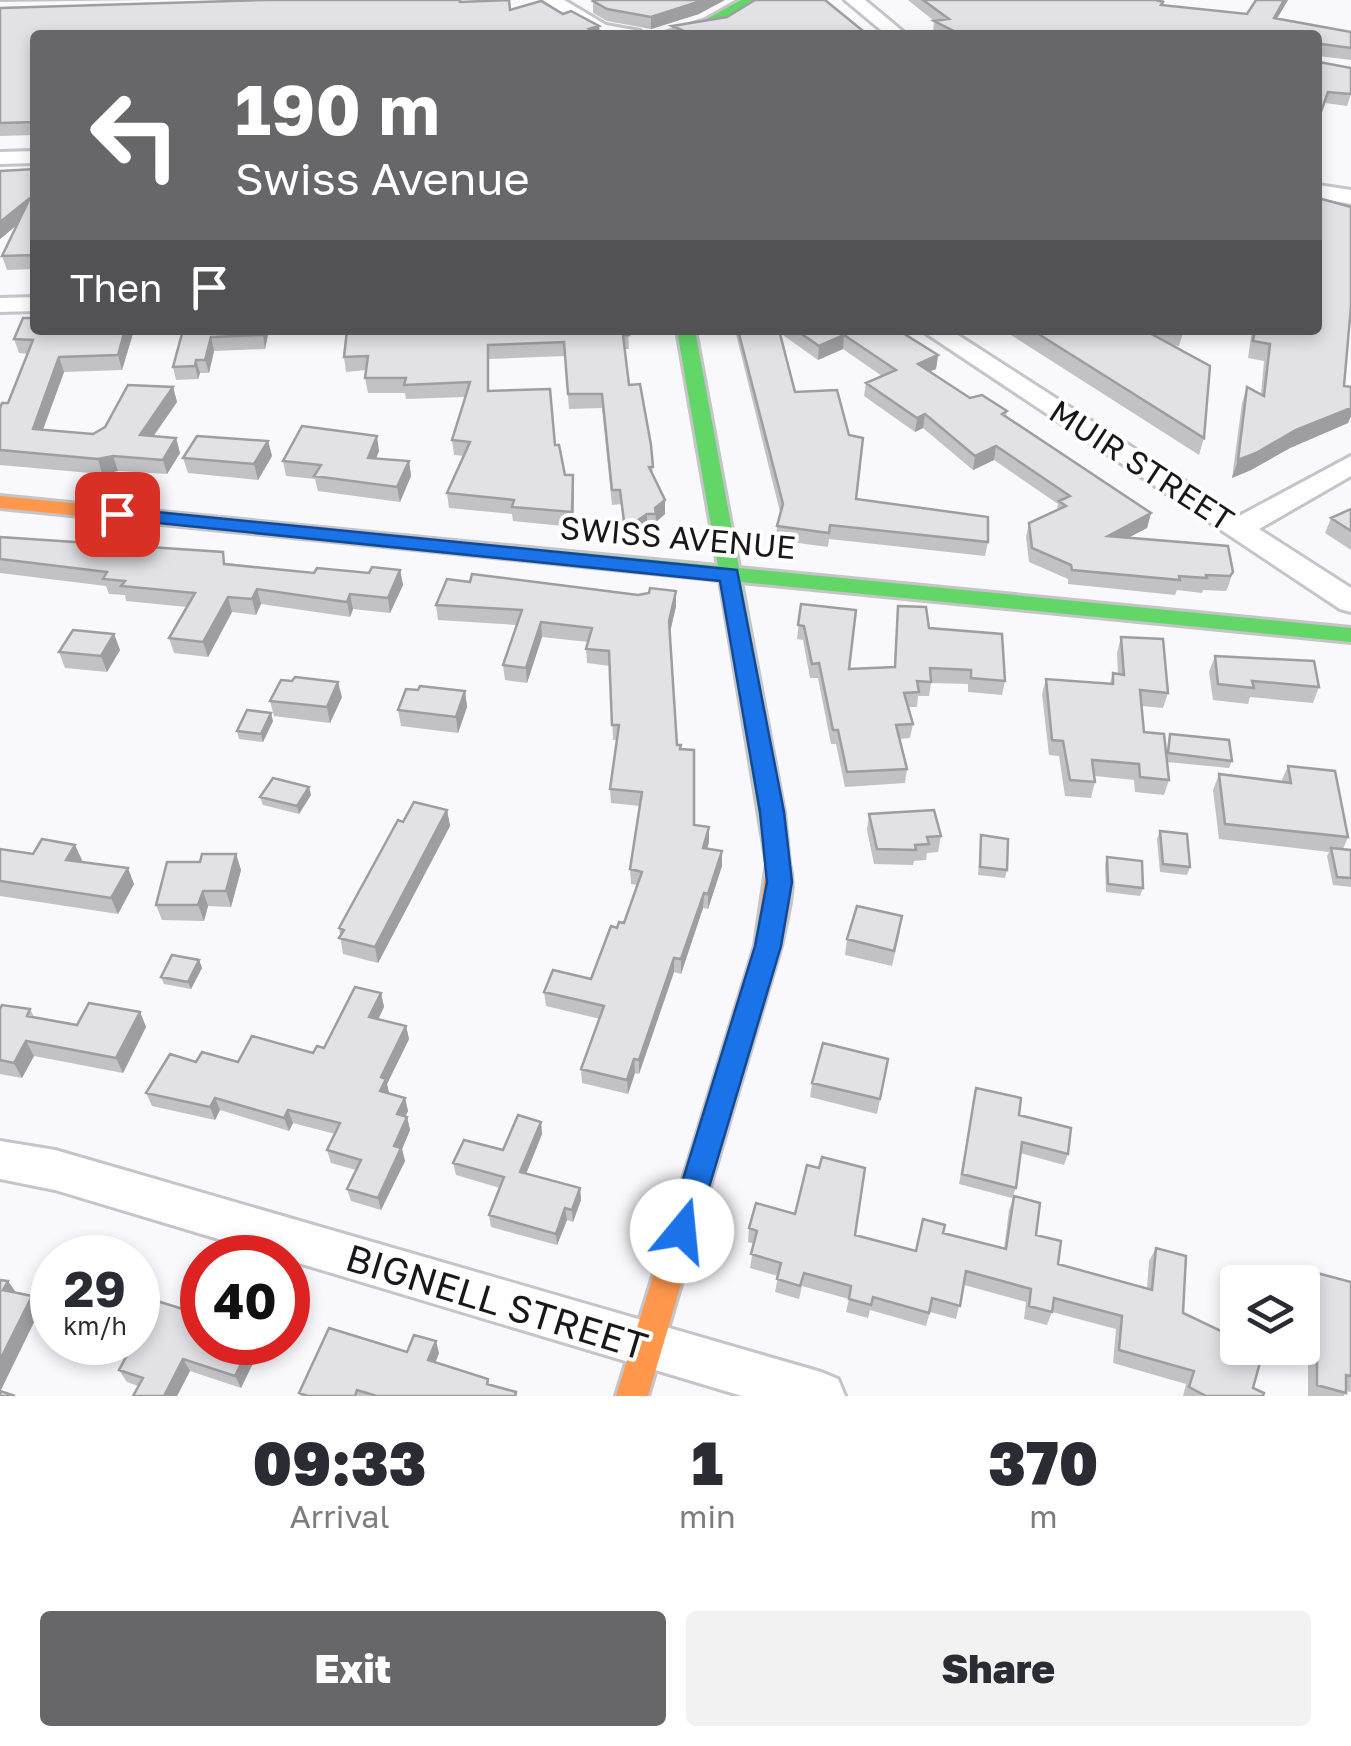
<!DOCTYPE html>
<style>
:root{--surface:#fff;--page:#f2f2f3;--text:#2b2b33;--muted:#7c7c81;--accent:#67676a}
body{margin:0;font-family:"Golos Text",sans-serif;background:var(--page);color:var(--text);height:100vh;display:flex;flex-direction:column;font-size:38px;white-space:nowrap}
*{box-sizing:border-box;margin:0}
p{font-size:32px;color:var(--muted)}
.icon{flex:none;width:55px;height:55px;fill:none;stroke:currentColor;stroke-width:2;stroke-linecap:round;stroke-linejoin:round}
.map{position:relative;height:1396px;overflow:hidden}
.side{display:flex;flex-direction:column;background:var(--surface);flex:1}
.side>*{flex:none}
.guide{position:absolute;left:30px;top:30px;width:1292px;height:305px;border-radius:10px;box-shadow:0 5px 15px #0003;background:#67676a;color:#fff;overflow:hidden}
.buttons{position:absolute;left:1220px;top:1265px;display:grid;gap:20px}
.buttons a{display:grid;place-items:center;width:100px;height:100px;border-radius:10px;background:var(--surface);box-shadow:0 5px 15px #0003;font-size:50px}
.speed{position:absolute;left:30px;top:1235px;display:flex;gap:20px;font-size:50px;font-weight:700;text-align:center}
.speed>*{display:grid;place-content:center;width:130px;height:130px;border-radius:50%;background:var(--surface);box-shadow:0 5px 15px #0003;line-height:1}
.speed small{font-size:25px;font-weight:400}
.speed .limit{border:15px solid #d22;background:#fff;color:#111}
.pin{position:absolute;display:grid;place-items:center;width:85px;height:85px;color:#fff;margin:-42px;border-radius:20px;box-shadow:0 5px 15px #0006}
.me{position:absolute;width:110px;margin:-55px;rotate:17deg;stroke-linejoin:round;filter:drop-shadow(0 0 8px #0008)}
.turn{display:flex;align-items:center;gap:35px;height:210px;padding:0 40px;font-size:45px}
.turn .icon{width:130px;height:130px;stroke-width:2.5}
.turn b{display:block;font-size:70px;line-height:85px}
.then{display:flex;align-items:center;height:95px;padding:0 40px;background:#0003;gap:20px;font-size:38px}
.eta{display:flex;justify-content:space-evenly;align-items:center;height:170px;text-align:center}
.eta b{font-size:60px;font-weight:800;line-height:70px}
.primary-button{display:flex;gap:20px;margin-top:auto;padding:20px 40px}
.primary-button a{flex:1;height:115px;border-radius:10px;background:var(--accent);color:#fff;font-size:40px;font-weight:800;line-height:115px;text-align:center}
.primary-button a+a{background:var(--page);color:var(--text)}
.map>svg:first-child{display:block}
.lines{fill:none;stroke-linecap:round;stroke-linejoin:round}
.street-casing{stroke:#c5c4c8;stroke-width:6}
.fast-casing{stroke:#c5c4c8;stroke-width:6}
.slow-casing{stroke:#c5c4c8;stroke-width:6}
.street{fill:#fefeff;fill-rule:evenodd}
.fast{fill:#63d668;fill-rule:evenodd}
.slow{fill:#ff974d;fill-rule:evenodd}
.wall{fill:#c2c2c5}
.shaded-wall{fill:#9e9ea0}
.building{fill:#e2e1e5;stroke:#9e9ea0;stroke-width:2.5}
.route{fill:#1a73e8;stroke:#114b97;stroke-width:2.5}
.labels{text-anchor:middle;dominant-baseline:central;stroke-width:8;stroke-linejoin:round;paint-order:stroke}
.street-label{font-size:32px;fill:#18181b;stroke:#fff}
.near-street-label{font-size:38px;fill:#18181b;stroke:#fff}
</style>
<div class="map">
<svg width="1351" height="1396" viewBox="0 0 1351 1396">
<rect width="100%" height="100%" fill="#f9f9fd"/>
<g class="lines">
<g class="street-casing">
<path id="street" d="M543,0H564L606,25L640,31L642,35L595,34Z
M845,0H865L907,35H887Z
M35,151V163L0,164V152Z
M1318,185L1351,190V204L1318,198Z
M35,297V311L0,312V298Z
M921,330H950L1239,516L1351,456V476L1259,529L1351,588V612L1340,609Z
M0,1141L55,1150L821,1372L838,1379L845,1396H742L55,1190L0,1179Z"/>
</g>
<g class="fast-casing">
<path id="fast" d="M741,0H756C728,23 693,35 658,35L705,20Z
M677,330H695L739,568L1351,628V642L741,582L784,812L789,863L786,870L777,873L768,870L720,580L444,552L434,546L444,540L718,566Z"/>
</g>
<g class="slow-casing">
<path id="slow" d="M0,496L444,540L454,546L444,552L0,508Z
M777,853L786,856C799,882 786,919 781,946L648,1396H616L755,946L768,856Z"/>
</g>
<use href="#street" class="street"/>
<use href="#fast" class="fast"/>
<use href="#slow" class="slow"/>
</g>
<path class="wall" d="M0,0H144L0,2Z
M908,0H1164L1163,5L1247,14L1256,0H1288L1277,18L1351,32V60L1318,56L1319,62L1351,94L1347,106L1325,103L1318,123V35H939L933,32L934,21Z
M593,1L699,14L651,29L607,21L593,13Z
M460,2L510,10L563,14L599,26L600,35H35V135L0,136V8Z
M754,2L868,35H672V26L727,17Z
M35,169V269L7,270L2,256L17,225L0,239V171Z
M35,330H134L122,370L64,372L43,430L93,434L173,387L177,402L153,436L176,438L180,453L167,474L118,471L102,474L0,465V408L8,403L28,354L19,353L14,339Z
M183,330H269L265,349L214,351L209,373H200L198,379L176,380L173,367Z
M628,330L629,349H625L629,385L651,445L653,476L665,500V514L656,522V528L647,529L625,544L621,504L612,505L602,408L569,409L565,356L489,359V390L555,445L565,475L574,489L573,527L513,521L512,514L449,508L447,493L464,456L454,455L452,440L465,397L406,399L405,393H368L365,378L366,370L346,372L344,357Z
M735,330H898L938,355L936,369L930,371L970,398L1007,411L1006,416L1151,513L1147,528L1129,537L1233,572L1228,587L1226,591L1203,590L1202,593L1177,590L1175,595L1068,584V579L1029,562L1026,537L1029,523L1057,510L1058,504L994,460L973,470L923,428L915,432L864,396L866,383L882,376L843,349L818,360L780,333L795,392L856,499L988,542L985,556L829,539L828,547L776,540L777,526L780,512Z
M1003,330H1184L1179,346L1171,345L1204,438L1199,455Z
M1252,330H1318L1344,386L1351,387V416L1348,423L1290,448L1251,470L1232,478L1242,403L1247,387L1261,394L1264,361L1248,358Z
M268,441L272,456L258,480L188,473L183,458Z
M379,451L376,459L409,461L411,476L400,502L318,491L315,479L286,476L283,461Z
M1351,509V550L1325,533L1331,518Z
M0,537L314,573H369L400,570L403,585L390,613L353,609L350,617L261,604L256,615L232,612L208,657L174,653L169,638L187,607L126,601L125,595L109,594L106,586L0,573Z
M801,604L849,669L894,667L898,606L1005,681L1002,695L968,692V684L931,683L929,696H918L917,707H908L913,724L910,738L900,739L907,769L905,783L845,787L836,744H831L818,678H810L803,640L797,639Z
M436,605L676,606L670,633L677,745L681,749L694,825L709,842L707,849L722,866L708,909L703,908L681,974L674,972L639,1074L635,1073L628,1094L582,1083L581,1069L600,1019L546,1006L544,992L591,979L617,928L624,923L637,885L631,884L630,869L640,806L611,803L610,789L617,740H613L610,666L587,663L586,649L588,642L542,637L527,683L505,680L503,665L517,625L438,620Z
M114,634L120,650L107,672L65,668L59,652Z
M1121,637L1168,693L1163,708L1142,706L1144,732L1166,755L1170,734L1232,761L1229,768L1167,762L1169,780L1164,795L1135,792L1134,780L1095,776V782L1091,798L1065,796L1059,756L1049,755L1042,694L1046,679L1110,683L1113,673L1118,674L1117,653Z
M1215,656L1319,687L1313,703L1250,697L1248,704L1213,700L1209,672Z
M292,681L342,697L330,723L274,716L270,701Z
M418,690L465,691L467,707L458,733L401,726L398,710Z
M273,721L263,742L239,739L237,731Z
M1288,766L1348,837L1343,849L1351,850V887L1333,885L1327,856L1329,852L1219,839L1213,790L1219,774L1281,782Z
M311,795L299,814L263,805L260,797Z
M447,810L450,826L378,963L343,954L339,928L403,822Z
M869,814L941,836L938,852L927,853L926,860L914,861L913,865L874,864L867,830Z
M1160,831L1190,867L1187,875L1160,872L1157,839Z
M981,835L1007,870L1005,878L978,875Z
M0,849L82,860L81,862L134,884L118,914L0,896Z
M236,854L241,870L231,907L208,906L204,921L162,920L156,905L200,862Z
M1107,857L1143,888L1140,896L1106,892L1105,865Z
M900,932L892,966L845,955L847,939Z
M199,960L202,968L191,989L164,984L161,977Z
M381,993L384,1007L378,1019L406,1026L409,1039L387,1084L388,1093L405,1098L408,1111L405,1117H407L410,1130L402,1149L405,1161L381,1210L351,1201L347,1189L356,1170L331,1163L327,1150L335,1134L293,1123L289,1131L220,1110L215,1120L152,1106L146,1093L196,1062H238L313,1053L324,1048Z
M0,1009H30L34,1017L77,1025L140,1012L146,1027L123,1073L34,1056L22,1078L0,1074Z
M888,1059L877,1114L810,1097L812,1083Z
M976,1088L1019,1115L1068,1154L1064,1165L1020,1153L1016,1188L1012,1198L959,1184Z
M541,1122L542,1134L526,1174L580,1188L581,1200L573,1222L567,1220L557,1245L491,1227L489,1215L500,1188L456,1175L453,1163L503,1150Z
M1014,1196L1036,1235L1058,1264L1147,1289L1149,1261L1156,1248L1183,1313L1223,1332L1225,1325L1233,1312L1253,1388L1263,1396H1183L1186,1384L1113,1363L1116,1329L1052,1312L1047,1325L1024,1319L1026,1302L964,1285L956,1319L930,1312L926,1326L870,1310L868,1318L846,1312L849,1299L802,1286L799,1299L775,1292L778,1276L750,1268L754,1244L748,1242L749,1228L855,1235L916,1251L943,1233L1004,1249L1009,1210Z
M1317,1273L1351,1282V1392L1346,1391L1344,1396H1308V1344L1302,1343V1286L1308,1288Z
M202,1342L257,1355L241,1388L190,1371L177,1396H133L138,1386L127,1382L119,1370Z
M407,1352L439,1353L435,1362L488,1379L490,1385L516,1392L517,1396H301L299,1393Z"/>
<path class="shaded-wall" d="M704,0H725L699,14L651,29V17Z
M1284,0H1288L1271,29L1274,18Z
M599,26L600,35L589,29Z
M30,198L34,211L0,239V222Z
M125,330H134L122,370L118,355Z
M264,330H269L265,349L263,335Z
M844,335L843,349L818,360L819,346Z
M211,337L214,351L209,373L205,360Z
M938,355L936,369L916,377L918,364Z
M59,357L64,372L38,443L33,429Z
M196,360L200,373L198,379L195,366Z
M173,387L177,402L144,450L140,435Z
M1351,408V416L1348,423L1290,448L1251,470L1232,478L1238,460L1296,430Z
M925,414L923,428L915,432L917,418Z
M377,436L379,451L370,473L368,458Z
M176,438L180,453L167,474L163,460Z
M268,441L272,456L258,480L254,464Z
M996,446L994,460L973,470L975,456Z
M113,456L118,471L102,474L98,459Z
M409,461L411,476L400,502L397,487Z
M573,475L574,489L573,527L572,512Z
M665,500V514L656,522L655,508Z
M1151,513L1147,528L1105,550L1108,536Z
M647,514V529L625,544V529Z
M400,570L403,585L390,613L388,598Z
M257,589L261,604L256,615L252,599Z
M676,591V606L669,636V621Z
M350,594L353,609L350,617L347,602Z
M228,597L232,612L208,657L203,642Z
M541,622L542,637L527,683L526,668Z
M114,634L120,650L107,672L101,656Z
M338,682L342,697L330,723L327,707Z
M465,691L467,707L458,733L456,717Z
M271,713L273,721L263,742L261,734Z
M309,787L311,795L299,814L297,806Z
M447,810L450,826L378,963L375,947Z
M709,827V842L703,863V848Z
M75,845L82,860L73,875L66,860Z
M722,851V866L708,909V894Z
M236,854L241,870L231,907L226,891Z
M128,868L134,884L118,914L111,898Z
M203,891L208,906L204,921L198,905Z
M704,893L703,908L681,974V959Z
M674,958V972L639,1074V1060Z
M199,960L202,968L191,989L188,982Z
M381,993L384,1007L373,1030L369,1017Z
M140,1012L146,1027L123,1073L116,1058Z
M406,1026L409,1039L387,1084L389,1092L383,1104L380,1091L381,1077Z
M26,1041L34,1056L22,1078L14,1063Z
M634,1059L635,1073L628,1094L627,1080Z
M215,1098L220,1110L215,1120L210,1107Z
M405,1098L408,1111L400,1127L397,1114Z
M288,1110L293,1123L289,1131L284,1118Z
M407,1117L410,1130L402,1149L405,1161L381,1210L378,1198L394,1146Z
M541,1122L542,1134L522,1184L520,1172Z
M580,1188L581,1200L573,1222L572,1210Z
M565,1208L567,1220L557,1245L556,1234Z
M8,1281L17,1294L3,1290Z
M32,1296L41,1308L0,1392V1360Z
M436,1341L439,1353L432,1372L428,1360Z
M252,1342L257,1355L241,1388L235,1376Z
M183,1359L190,1371L177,1396H164Z"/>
<path class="building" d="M266,0H460V2L509,0L510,10L541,1L563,14L571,11L599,26L589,29L599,35H338L339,32L289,35H261L262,32L207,35H35V122L0,123V8Z
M595,0H704L651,17L607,9L593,1Z
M755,0H825L868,35H693L672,26L727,17Z
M923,0H1156L1163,2L1161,5L1247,14L1256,0H1284L1274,18L1351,32V48L1322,44L1318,48L1319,62L1351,68V94L1328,92L1318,120V35H962L934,21L949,19Z
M35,169V255L2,256L30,198L0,222V171Z
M1318,198L1351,207V306L1344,386L1351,387V408L1296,430L1256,453L1238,460L1247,387L1264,396L1270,344L1253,341L1255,330H1318Z
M23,318H35V330H125L118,355L59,357L33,429L93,434L105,427L128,385L173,387L140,435L176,438L163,460L113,456L98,459L0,450V408L2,403H8L33,340L14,339Z
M183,330H264L263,335L211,337L205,360H196L195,366L173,367Z
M347,330H628L629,335H623L629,385L640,384L651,445L653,467H649L665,500L655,508L656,514H647L625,529L620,490H612L602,394H568L564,342L488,345V391L550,389L555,445H559L565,475H573L572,512L512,507L514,500L447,493L470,442L452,440L470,382L404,385L406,378H365L368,356L344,357Z
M738,330H779L795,392L837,390L849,435L863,438L856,499L988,517V542L830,525L829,533L777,526L783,504Z
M796,330H898L938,355L918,364L970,398L982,395L1007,411L1002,414L1151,513L1108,536L1228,546L1233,572L1230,576L1206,575L1207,578L1179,576L1180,580L1072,570L1071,565L1032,548L1029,523L1066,506L1059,501L1070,496L996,446L975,456L925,414L917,418L866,383L896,370L844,335L819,346Z
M1032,330H1144L1210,366L1204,438Z
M302,426L377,436L368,458L409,461L397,487L314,476L321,465L283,461Z
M197,436L268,441L254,464L183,458Z
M1351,509V531L1331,518Z
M0,537L223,552L224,564L314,573L317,568L369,573L372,567L400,570L388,598L350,594L347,602L257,589L252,599L228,597L203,642L169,638L195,593L121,586L125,581L103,579L107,572L0,559Z
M472,574L638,595L649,593L650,588L676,591L669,621L677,745H681L680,749L694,750V825L709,827L703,848L722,851L708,894L704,893L681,959L674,958L639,1060L634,1059L627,1080L581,1069L604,1006L544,992L553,970L591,979L611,926L617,928L619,922L624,923L642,872L630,869L642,792L610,789L619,725H612L609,651L586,649L592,628L541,622L526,668L503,665L522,610L436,605L447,579L470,582Z
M801,604L856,610L849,669L895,667L898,606L926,607L929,628L1002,634L1005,681L971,678V670L930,668L931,682L917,681L919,692L904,693L913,724L896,725L907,769L847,772L838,730H833L819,663L812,664L804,626L798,625Z
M73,630L114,634L101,656L59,652Z
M1121,637L1163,639L1168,693L1140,690L1144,732L1164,734L1169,780L1140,777L1139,764L1092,760L1095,782L1070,780L1063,741L1052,740L1046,679L1113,684V673L1124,675Z
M1215,656L1314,661L1319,687L1252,681L1254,688L1218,684Z
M295,677L338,682L327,707L270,701L281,680L292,681Z
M420,686L465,691L456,717L398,710L406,689L418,690Z
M247,710L271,713L261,734L237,731Z
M1170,734L1229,740L1232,761L1168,753Z
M1288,766L1335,771L1348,837L1225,824L1219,774L1291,783Z
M273,778L309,787L297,806L260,797Z
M414,802L447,810L375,947L339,938L344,930L339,928L380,853L398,820L403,822Z
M934,810L941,836L927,837L929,844L915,845L916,850L877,849L869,814Z
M1160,831L1187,834L1190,867L1163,864Z
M981,835L1008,839L1007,870L980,867Z
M42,839L75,845L66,860L128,868L111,898L0,881V849L33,854Z
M1331,848L1351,850V878L1337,877Z
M202,854H236L226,891H203L198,905H156L167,862H200Z
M1107,857L1142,861L1143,888L1108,884Z
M857,906L902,916L894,951L847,939Z
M172,955L199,960L188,982L161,977Z
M355,987L381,993L369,1017L406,1026L381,1077L386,1079L380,1091L405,1098L397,1114L407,1117L394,1146L401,1148L378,1198L347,1189L361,1160L327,1150L340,1123L288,1110L284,1118L215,1098L210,1107L146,1093L170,1054L196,1062L202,1052L238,1062L252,1036L313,1053L317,1046L324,1048Z
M89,1003L140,1012L116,1058L26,1041L14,1063L0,1060V1009L2,1005L30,1009L27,1016L77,1025Z
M823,1043L888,1059L880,1099L812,1083Z
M976,1088L1021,1098L1019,1115L1071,1128L1068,1154L1022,1142L1016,1188L962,1174Z
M518,1115L541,1122L520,1172L580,1188L572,1210L565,1208L556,1234L489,1215L504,1177L453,1163L464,1140L503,1150Z
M822,1157L865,1168L855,1235L916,1251L923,1219L945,1225L943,1233L1006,1249L1014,1196L1040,1203L1036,1235L1061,1241L1058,1264L1152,1290L1156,1248L1186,1256L1183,1313L1227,1334L1233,1312L1238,1314V1348H1264L1253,1388L1264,1393L1263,1396H1206L1189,1387L1194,1371L1119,1350L1122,1316L1054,1298L1052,1312L1029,1306L1031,1289L966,1271L960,1306L932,1298L929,1313L873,1297L871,1305L849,1299L851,1286L804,1273L800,1286L777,1279L781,1263L751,1254L757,1231L749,1228L756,1203L795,1214L807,1165L819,1168Z
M1317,1273L1351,1282V1376L1346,1375V1393L1317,1385V1331L1302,1328V1286L1317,1290Z
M1260,1276L1287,1282H1260Z
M0,1280L8,1281L3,1290L32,1296L0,1360Z
M157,1301L202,1315V1321L200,1326L202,1327V1342H252L235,1376L183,1359L164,1396H133L143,1378L119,1370L134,1342H138V1337Z
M329,1328L407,1352L414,1335L436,1341L428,1360L488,1379L487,1384L516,1392L515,1396H377L357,1390L355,1396H308L299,1393Z
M0,1391L15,1396H0Z"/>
<path class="route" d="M117,508L737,570L784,812L792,882L781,946L693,1241L682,1245L671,1241L667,1231L755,946L767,882L760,812L720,581L110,518L107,514Z"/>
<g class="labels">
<g class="street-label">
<text transform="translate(1142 465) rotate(33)">MUIR STREET</text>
<text transform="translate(678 537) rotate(5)">SWISS AVENUE</text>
</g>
<g class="near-street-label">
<text transform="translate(497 1301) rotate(17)">BIGNELL STREET</text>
</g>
</g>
</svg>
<div class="buttons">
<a><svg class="icon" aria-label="layers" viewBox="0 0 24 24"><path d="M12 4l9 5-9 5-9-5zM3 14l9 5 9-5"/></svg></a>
</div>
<div class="speed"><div>29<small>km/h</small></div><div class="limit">40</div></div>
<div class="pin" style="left:117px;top:514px;background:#d93025"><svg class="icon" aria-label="arrive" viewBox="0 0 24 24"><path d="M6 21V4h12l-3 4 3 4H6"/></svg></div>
<svg class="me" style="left:682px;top:1231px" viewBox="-20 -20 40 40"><circle r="19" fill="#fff"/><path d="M0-13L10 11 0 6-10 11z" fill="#1a73e8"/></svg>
<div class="guide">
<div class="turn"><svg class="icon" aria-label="left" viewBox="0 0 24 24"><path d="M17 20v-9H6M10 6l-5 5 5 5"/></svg><div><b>190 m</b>Swiss Avenue</div></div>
<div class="then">Then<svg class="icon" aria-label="arrive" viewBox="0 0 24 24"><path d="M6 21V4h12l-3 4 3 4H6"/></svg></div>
</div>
</div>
<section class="side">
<div class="eta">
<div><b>09:33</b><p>Arrival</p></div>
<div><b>1</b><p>min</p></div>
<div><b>370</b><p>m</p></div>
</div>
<div class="primary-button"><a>Exit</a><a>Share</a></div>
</section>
